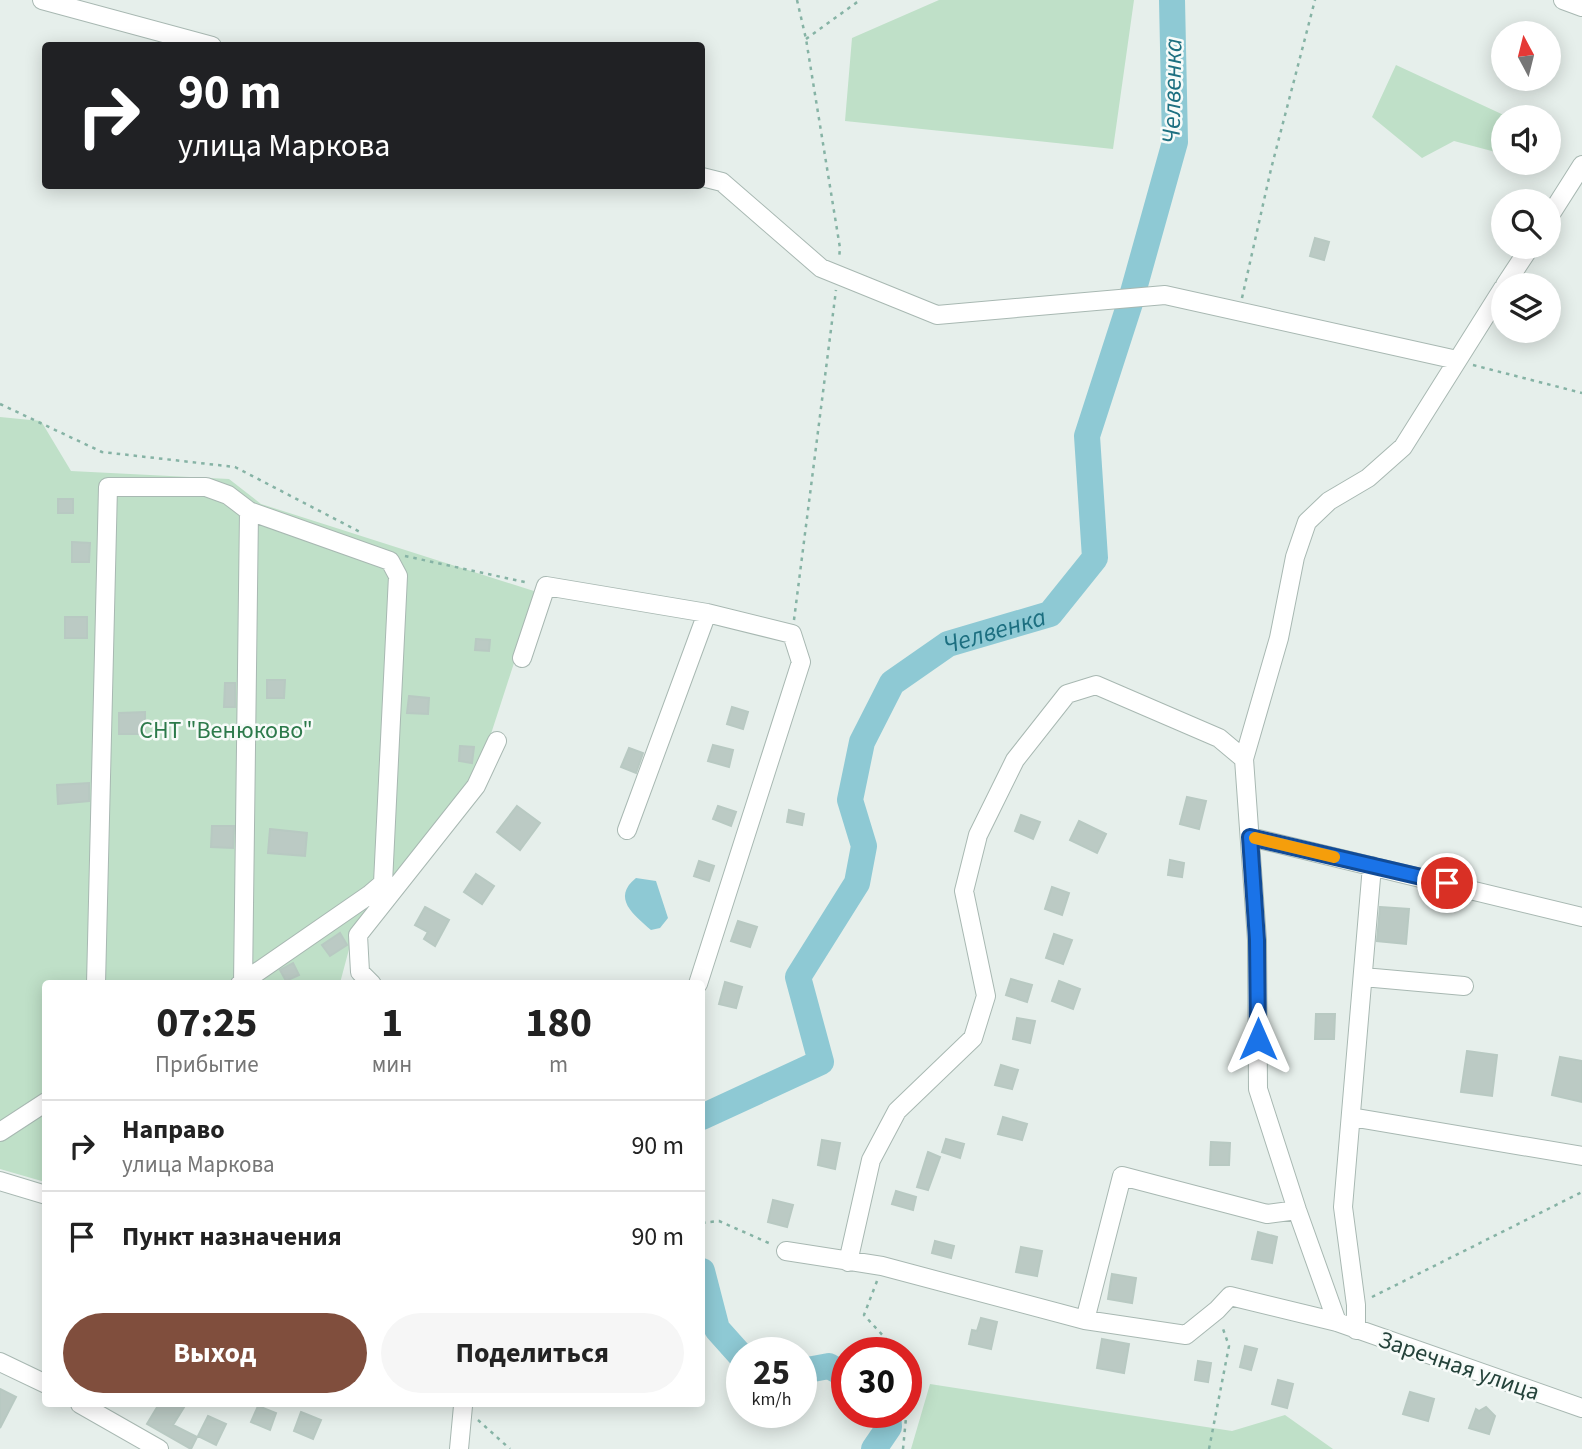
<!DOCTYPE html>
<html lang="ru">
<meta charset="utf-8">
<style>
:root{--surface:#fff;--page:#f6f6f6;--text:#222;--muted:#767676;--line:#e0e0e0;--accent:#804e3d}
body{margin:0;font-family:"Source Sans 3",sans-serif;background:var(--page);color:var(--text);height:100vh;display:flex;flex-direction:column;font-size:26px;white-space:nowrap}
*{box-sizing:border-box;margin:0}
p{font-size:23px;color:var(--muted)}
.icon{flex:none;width:38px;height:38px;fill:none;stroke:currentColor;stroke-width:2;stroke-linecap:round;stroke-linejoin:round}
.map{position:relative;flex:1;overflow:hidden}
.sheet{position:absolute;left:42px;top:980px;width:663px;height:427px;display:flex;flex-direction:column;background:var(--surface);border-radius:7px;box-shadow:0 4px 18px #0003}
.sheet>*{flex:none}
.banner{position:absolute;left:42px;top:42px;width:663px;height:147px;border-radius:7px;box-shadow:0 4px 18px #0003;background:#202124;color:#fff;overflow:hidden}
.needle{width:46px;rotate:353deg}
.tools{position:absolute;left:1491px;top:21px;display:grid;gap:14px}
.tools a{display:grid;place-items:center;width:70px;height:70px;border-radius:50%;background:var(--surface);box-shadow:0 4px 18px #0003;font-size:35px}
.speed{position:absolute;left:726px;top:1337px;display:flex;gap:14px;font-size:35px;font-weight:700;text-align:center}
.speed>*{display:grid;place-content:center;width:91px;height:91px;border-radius:50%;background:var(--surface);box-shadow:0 4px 18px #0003;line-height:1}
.speed small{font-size:18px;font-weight:400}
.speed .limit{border:10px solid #d22;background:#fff;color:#111}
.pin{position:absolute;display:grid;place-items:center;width:60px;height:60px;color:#fff;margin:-30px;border:4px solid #fff;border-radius:50%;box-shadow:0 2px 7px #0007}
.me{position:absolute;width:77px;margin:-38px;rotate:0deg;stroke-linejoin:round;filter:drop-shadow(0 0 5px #0008)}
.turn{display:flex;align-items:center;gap:24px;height:147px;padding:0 21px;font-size:32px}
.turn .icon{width:91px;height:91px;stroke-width:2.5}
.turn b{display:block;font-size:49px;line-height:60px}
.eta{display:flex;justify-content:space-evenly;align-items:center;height:119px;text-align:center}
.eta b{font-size:42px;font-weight:700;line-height:49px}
.cta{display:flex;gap:14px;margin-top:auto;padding:14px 21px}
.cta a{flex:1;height:80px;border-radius:42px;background:var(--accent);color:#fff;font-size:28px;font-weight:700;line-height:80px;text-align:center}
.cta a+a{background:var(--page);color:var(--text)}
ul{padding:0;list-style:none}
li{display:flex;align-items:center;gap:21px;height:91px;padding:0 21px;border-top:2px solid var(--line)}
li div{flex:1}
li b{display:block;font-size:26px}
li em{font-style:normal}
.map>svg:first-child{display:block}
.green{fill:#bfe0c8}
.water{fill:#8ec9d4}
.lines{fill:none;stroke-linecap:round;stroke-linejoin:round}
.river{stroke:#8ec9d4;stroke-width:26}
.building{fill:#bbcac4;stroke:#b8c9c2;stroke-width:2}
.minor-casing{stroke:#a8b8b2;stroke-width:20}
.path{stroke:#86b3a5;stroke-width:2.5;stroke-dasharray:3.5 5;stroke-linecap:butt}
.minor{stroke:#fff;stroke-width:18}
.route-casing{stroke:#114b97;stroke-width:18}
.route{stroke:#1a73e8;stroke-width:12}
.slow{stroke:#f59e0b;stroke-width:12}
.labels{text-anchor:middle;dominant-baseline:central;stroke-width:5;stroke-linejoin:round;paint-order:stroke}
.park-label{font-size:24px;fill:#2d7a4b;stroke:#f7fbf9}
.street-label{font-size:24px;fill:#24423a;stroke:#f7fbf9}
.water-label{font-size:26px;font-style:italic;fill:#1c6f80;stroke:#f7fbf9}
</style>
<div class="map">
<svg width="1582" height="1449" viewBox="0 0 1582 1449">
<rect width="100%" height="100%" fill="#e6efeb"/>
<path class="green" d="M939,0H1134L1113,149L845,121L852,38Z
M1396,65L1508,117H1503V154L1454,141L1422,158L1372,117Z
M0,417L41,421L71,471L229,479L261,504L537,592L478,774L352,938L340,983L46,984L45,1182L0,1169Z
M930,1384L1232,1431L1285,1415L1333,1449H911Z"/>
<path class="water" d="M636,878L656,881L668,918L660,928L651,930C634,915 611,898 636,878Z"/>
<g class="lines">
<g class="river">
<path id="s1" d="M702,1117L821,1062L798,977L857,883L864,846L850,800L862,742L892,683L948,644L1050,614L1095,558L1087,436L1130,303L1175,142L1172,0"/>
<path d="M702,1271L717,1329L742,1357"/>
<path d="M802,1371L829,1366L847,1376"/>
<path d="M874,1449L889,1427L888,1412"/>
</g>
</g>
<path class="building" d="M1315,238L1329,242L1324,260L1310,256Z
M58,499H73V513H58Z
M72,542L90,543L89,562H72Z
M65,617H87V638H65Z
M476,639L490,640L489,651L475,650Z
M267,680H285L284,698H267Z
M225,683H235V707H224Z
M409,696L429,698L428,714L407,713Z
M732,707L748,712L743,729L727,724Z
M145,712V734H119V713Z
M713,745L733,750L729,767L708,761Z
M460,746L474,747L472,763L459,761Z
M629,748L643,753L636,773L621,767Z
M89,783V801L58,804L57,785Z
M1187,797L1206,801L1199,829L1180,824Z
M517,806L540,823L520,850L497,832Z
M718,806L736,812L731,826L713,819Z
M789,810L804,814L802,825L787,822Z
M1021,815L1040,822L1033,839L1015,831Z
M1079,821L1106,834L1097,853L1070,840Z
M212,826H234L233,848L211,847Z
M270,829L307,833L305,856L268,853Z
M1170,860L1184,863L1182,877L1168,875Z
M699,861L714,866L709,881L694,876Z
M476,874L494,886L482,904L464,892Z
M1052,887L1069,893L1062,915L1045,909Z
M425,907L449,920L435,946L424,939L428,932L415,925Z
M1380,907L1409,909L1406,944L1377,941Z
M738,921L757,927L750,947L731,941Z
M340,933L347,945L330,956L322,945Z
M1054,934L1072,940L1063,964L1046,958Z
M293,963L299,975L286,981L280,970Z
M1011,979L1032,985L1027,1002L1006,995Z
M1059,981L1080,989L1073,1009L1052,1001Z
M725,982L742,987L736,1008L719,1004Z
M1316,1014H1335L1334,1039H1315Z
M1017,1018L1035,1021L1030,1043L1013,1039Z
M1467,1051L1497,1055L1492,1096L1461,1092Z
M1560,1057L1582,1061V1102L1552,1095Z
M1001,1065L1018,1070L1012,1089L995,1085Z
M1003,1117L1027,1124L1022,1140L998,1134Z
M946,1139L964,1144L960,1158L942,1152Z
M822,1140L840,1143L835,1169L818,1165Z
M1211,1142L1230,1143L1229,1165H1210Z
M928,1152L940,1157L928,1190L917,1187Z
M896,1191L916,1197L913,1210L892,1204Z
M773,1200L793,1205L787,1227L768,1222Z
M1258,1232L1277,1237L1272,1263L1252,1259Z
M935,1241L954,1246L951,1258L932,1253Z
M1021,1247L1042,1251L1037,1276L1016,1272Z
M1112,1274L1136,1278L1132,1303L1108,1299Z
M981,1318L997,1322L991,1349L969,1344L972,1330L977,1331Z
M1102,1339L1129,1344L1124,1373L1097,1368Z
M1245,1346L1257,1349L1251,1370L1240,1367Z
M1198,1361L1211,1363L1208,1382L1195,1380Z
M1278,1380L1293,1384L1287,1408L1272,1404Z
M0,1389L16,1397L0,1428Z
M1410,1392L1434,1399L1428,1421L1403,1414Z
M159,1404H186L173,1425L197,1437L191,1449L147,1424Z
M258,1406L276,1413L270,1430L251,1422Z
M1486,1407L1495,1416L1489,1434L1469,1428L1476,1409L1479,1411Z
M301,1412L321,1420L313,1439L294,1431Z
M208,1416L226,1424L216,1445L198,1436Z"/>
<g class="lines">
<g class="minor-casing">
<path id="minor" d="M42,0L212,46
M1563,0L1582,7
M702,177L722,182L821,268L937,315L1165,295L1457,360
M1549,217L1582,165
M1505,285L1530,247
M522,658L546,586L707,613L792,634L801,662L698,984
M627,830L707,613
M1250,837L1582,917
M1363,977L1464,986
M96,984L108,487H206L228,495L249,511L390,561L398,576L383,883L369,895L240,984
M243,984L249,511
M372,984L360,972L358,935L476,786L497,741
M1351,1117L1582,1156
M0,1132L46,1102
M0,1181L46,1195
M786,1251L882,1266L1085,1320L1186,1335L1217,1310L1230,1296L1337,1322L1582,1408
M848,1262L871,1160L897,1111L973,1038L986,996L964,891L978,835L1015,760L1067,694L1096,685L1219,738L1244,759
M1085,1320L1122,1176L1267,1214L1297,1210
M1337,1322L1297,1210L1258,1089L1257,940L1244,759L1279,638L1295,557L1307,522L1329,501L1368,478L1403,447L1503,288
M1356,1330V1305L1343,1207L1372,866
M0,1362L46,1384
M80,1404L159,1449
M459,1449L463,1406"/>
</g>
<path class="path" d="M797,0L806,39L840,248L839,259
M806,39L860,0
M1242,298L1271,169L1315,0
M1473,365L1582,393
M0,404L102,452L235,467L362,533
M405,556L529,583
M794,620L836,290
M702,1223L719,1221L771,1244
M877,1281L864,1315L899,1353
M1372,1297L1582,1192
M478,1420L510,1449
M903,1449L911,1366L906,1361
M1209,1449L1229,1346L1222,1326"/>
<use href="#minor" class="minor"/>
</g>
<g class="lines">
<g class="route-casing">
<path id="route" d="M1258,1039L1257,940L1250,837L1447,883"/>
</g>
<use href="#route" class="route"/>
<path class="slow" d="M1255,838L1334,857"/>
</g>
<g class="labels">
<g class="park-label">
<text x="226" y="730">СНТ "Венюково"</text>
</g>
<g class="street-label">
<text transform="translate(1459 1366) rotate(19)">Заречная улица</text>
</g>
<g class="water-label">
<text transform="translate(1172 91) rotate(-89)">Челвенка</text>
<text stroke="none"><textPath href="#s1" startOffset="658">Челвенка</textPath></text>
</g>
</g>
</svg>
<div class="tools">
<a><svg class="needle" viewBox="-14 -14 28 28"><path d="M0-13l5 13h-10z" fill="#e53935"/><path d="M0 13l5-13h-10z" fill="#767676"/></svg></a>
<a><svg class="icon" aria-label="sound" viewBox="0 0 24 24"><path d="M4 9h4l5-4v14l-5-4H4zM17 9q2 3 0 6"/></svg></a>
<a><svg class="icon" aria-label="search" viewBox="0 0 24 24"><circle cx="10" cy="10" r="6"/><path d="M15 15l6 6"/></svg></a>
<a><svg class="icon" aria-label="layers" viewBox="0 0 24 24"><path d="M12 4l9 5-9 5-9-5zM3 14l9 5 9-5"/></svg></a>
</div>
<div class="speed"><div>25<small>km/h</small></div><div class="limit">30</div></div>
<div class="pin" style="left:1447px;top:883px;background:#d93025"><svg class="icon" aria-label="arrive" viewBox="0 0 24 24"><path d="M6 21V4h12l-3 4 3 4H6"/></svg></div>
<svg class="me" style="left:1258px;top:1039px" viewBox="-20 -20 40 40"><path d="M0-17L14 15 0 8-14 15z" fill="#1a73e8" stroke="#fff" stroke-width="4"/></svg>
<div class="banner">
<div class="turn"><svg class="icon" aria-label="right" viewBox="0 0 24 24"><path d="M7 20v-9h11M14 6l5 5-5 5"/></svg><div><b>90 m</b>улица Маркова</div></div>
</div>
<section class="sheet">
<div class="eta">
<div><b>07:25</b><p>Прибытие</p></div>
<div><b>1</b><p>мин</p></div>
<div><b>180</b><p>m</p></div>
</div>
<ul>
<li><svg class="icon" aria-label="right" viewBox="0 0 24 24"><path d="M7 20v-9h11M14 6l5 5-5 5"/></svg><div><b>Направо</b><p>улица Маркова</p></div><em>90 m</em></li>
<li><svg class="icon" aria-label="arrive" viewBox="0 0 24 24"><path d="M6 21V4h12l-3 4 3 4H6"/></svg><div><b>Пункт назначения</b></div><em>90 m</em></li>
</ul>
<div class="cta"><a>Выход</a><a>Поделиться</a></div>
</section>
</div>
